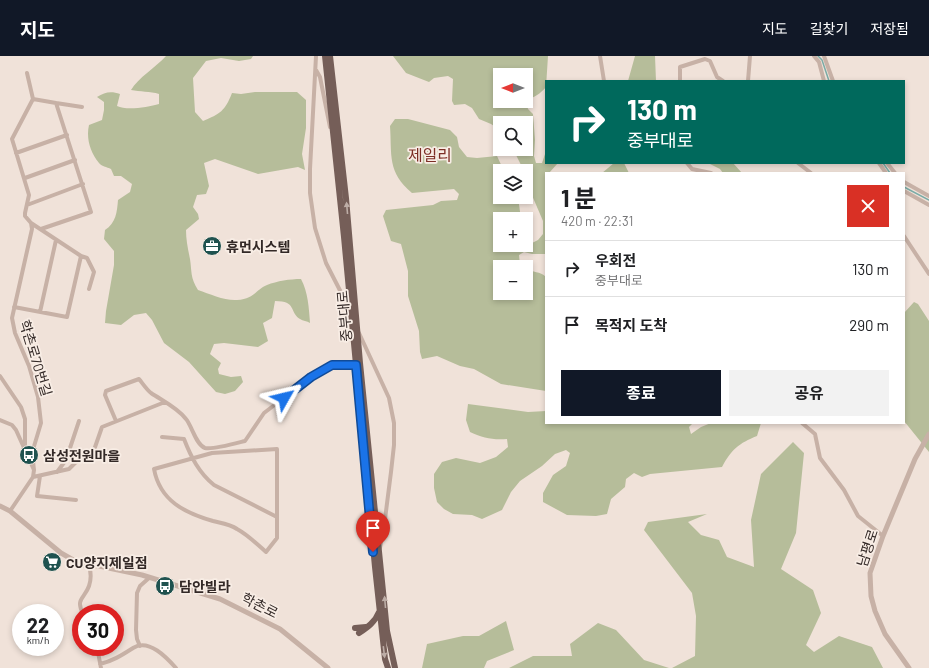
<!DOCTYPE html>
<html lang="ko">
<meta charset="utf-8">
<style>
:root{--surface:#fff;--page:#f2f2f2;--text:#202124;--muted:#757577;--line:#e0e0e0;--accent:#111827}
body{margin:0;font-family:Barlow,"Noto Sans KR",sans-serif;background:var(--page);color:var(--text);height:100vh;display:flex;flex-direction:column;font-size:15px;white-space:nowrap}
*{box-sizing:border-box;margin:0}
p{font-size:13px;color:var(--muted)}
.icon{flex:none;width:22px;height:22px;fill:none;stroke:currentColor;stroke-width:2;stroke-linecap:round;stroke-linejoin:round}
.map{position:relative;flex:1;overflow:hidden}
.sheet{position:absolute;left:545px;top:116px;width:360px;height:252px;display:flex;flex-direction:column;background:var(--surface);border-radius:0px;box-shadow:0 2px 6px #0003}
.sheet>*{flex:none}
.guide{position:absolute;left:545px;top:24px;width:360px;height:84px;border-radius:0px;box-shadow:0 2px 6px #0003;background:#00695c;color:#fff;overflow:hidden}
.needle{width:26px;rotate:270deg}
.fabs{position:absolute;left:493px;top:12px;display:grid;gap:8px}
.fabs a{display:grid;place-items:center;width:40px;height:40px;border-radius:0px;background:var(--surface);box-shadow:0 2px 6px #0003;font-size:20px}
.speed{position:absolute;left:12px;top:548px;display:flex;gap:8px;font-size:20px;font-weight:700;text-align:center}
.speed>*{display:grid;place-content:center;width:52px;height:52px;border-radius:50%;background:var(--surface);box-shadow:0 2px 6px #0003;line-height:1}
.speed small{font-size:10px;font-weight:400}
.speed .limit{border:6px solid #d22;background:#fff;color:#111}
.pin{position:absolute;display:grid;place-items:center;width:34px;height:34px;color:#fff;margin:-41px -17px;border-radius:50% 50% 50% 0;rotate:-45deg;box-shadow:0 0 4px #0007}
.pin .icon{rotate:45deg}
.me{position:absolute;width:44px;margin:-22px;rotate:53deg;stroke-linejoin:round;filter:drop-shadow(0 0 3px #0008)}
.turn{display:flex;align-items:center;gap:14px;height:84px;padding:0 16px;font-size:18px}
.turn .icon{width:52px;height:52px;stroke-width:2.5}
.turn b{display:block;font-size:28px;line-height:34px}
.round{display:grid;place-items:center;flex:none;width:42px;height:42px;border-radius:0px;background:var(--page)}
.head{display:flex;align-items:center;justify-content:space-between;height:68px;padding:0 16px}
h1{font-size:24px;font-weight:700;line-height:30px}
.button{display:flex;gap:8px;margin-top:auto;padding:8px 16px}
.button a{flex:1;height:46px;border-radius:0px;background:var(--accent);color:#fff;font-size:16px;font-weight:700;line-height:46px;text-align:center}
.button a+a{background:var(--page);color:var(--text)}
ul{padding:0;list-style:none}
li{display:flex;align-items:center;gap:12px;height:56px;padding:0 16px;border-top:1px solid var(--line)}
li div{flex:1}
li b{display:block;font-size:15px}
li em{font-style:normal}
header{display:flex;align-items:center;gap:24px;box-sizing:border-box;height:56px;padding:0 20px;background:var(--accent);color:#fff}
header strong{font-size:19px}
nav{display:flex;gap:22px;margin-inline-start:auto;font-size:14px}
.map>svg:first-child{display:block}
</style>
<header>
<strong>지도</strong>
<nav><a>지도</a><a>길찾기</a><a>저장됨</a></nav>
</header>
<div class="map">
<svg width="929" height="612" viewBox="0 0 929 612">
<rect width="100%" height="100%" fill="#f0e2d9"/>
<path fill="#b6bd9a" d="M166,0H253L251,3L239,5L221,2L206,5L193,22L195,56L203,65C220,58 225,55 232,37L241,38L255,36H297L306,44V72L302,98L305,114L298,111L258,118L215,103L204,107L209,130L206,138L197,139L193,151L198,158L199,163L186,174C186,184 188,193 190,203C192,216 190,221 198,234C210,238 225,245 237,244C255,243 255,234 267,229C277,225 290,223 301,223C308,236 309,252 310,267C307,265 303,265 300,263C289,256 297,245 275,245L272,262L263,267L268,285L258,291L224,287L214,288L210,298L221,307L218,313L219,318L231,321L241,320L243,326L235,335L225,338L216,336L189,306L164,287L152,264L146,257L134,259L121,269L105,267L106,255L114,209V195L104,183L105,174C116,167 117,156 118,144L130,136L132,128L121,120H114L111,113C107,111 101,110 99,107C90,96 86,82 89,69L102,64L104,54V46L97,41C105,36 111,35 120,38L117,50C127,55 148,51 159,48V38C150,35 140,36 131,34C138,22 156,11 166,0Z
M393,0H548L546,31C540,38 535,41 526,44V19H500V45H526L528,53L533,58L535,84L534,100L536,107H542L546,95V107H558L549,117H546L545,121L546,198H532L524,196L519,199L520,209L524,211H500V237H526V212C533,217 540,215 546,221V335L501,328L474,313L460,310L437,300L422,303L420,296L419,275L408,240V215L401,188L391,185L383,160L386,154L433,149L441,145L457,144L459,138L454,133L412,137C387,116 392,99 390,70L395,63H408L450,74L457,81L459,91L467,101L477,102L497,100L504,115H500V120L496,124L494,132H500V141H518L521,163H500V189H526V181L532,187L538,184L543,178V165L531,137L526,115H524L513,93H526V67H500V74L491,68L479,63L472,52L465,48L454,49L452,45L453,23L448,20L434,22L429,26L406,17Z
M635,0H655L656,25H628Z
M614,107H624L629,117H602Z
M708,107H733L742,117H723L720,113Z
M914,246L918,248L929,265V396L904,365V257Z
M468,348L528,356L546,355V367H693L689,371L691,378L701,371L711,367H761L757,380C739,387 731,394 722,411L650,418L642,421L634,417L626,423L625,431L611,443L607,458L596,460L567,459L543,446V437L553,419L566,410L570,397L566,394L555,398L542,410L520,425L511,436L502,454L482,463L472,459L453,458L444,453L437,446L434,432V418L442,406L456,402L480,407L496,401L508,391L507,383C492,384 483,382 470,376L466,364Z
M793,386L804,397L796,477L781,513L813,534L821,557L806,589L814,596L839,580L872,591L883,612H672L695,600L696,560L692,537L644,474L648,466L707,458L688,466L701,479L719,484L727,501L754,511L751,464L761,418Z
M506,565L514,594L487,605L484,612H422L427,588L463,580H479Z
M598,567L616,574L644,604L669,612H509L533,600H572L570,588Z"/>
<g fill="none" stroke-linecap="round" stroke-linejoin="round">
<path stroke="#7aaba6" stroke-width="1.5" d="M818,0L822,4L829,25
M883,107L890,117
M904,131L929,144"/>
<path stroke="#c7b1a6" stroke-width="4" d="M316,0L310,113V137L315,172L326,207L350,254
M600,0L604,25
M814,0L819,6L824,25
M824,0L833,25
M316,14L320,21L330,71
M27,17L33,43L12,83L29,139L25,157V160L31,167L32,173L12,262L15,277L29,310L38,341L41,367L32,397L34,414
M680,25V11L705,3L710,5L717,21L723,25
M748,25L750,0
M33,43L56,47L91,156L41,173
M56,47L82,51
M16,97L67,79
M687,107L692,113L711,117
M798,107L811,117
M879,107L886,117
M887,107L895,117
M25,122L75,104
M904,126L929,140
M904,135L929,149
M27,149L83,128
M904,180L929,218
M81,200L87,202L94,216L89,233
M14,251L67,261L81,200L31,167
M40,256L56,184
M359,277L389,342L394,367V389L391,416L384,471L380,492
M0,320L21,351L25,363V392
M0,364L12,369L16,374L34,414L33,421L10,455
M116,365L105,339L106,335L139,323C143,328 147,334 151,337C163,345 178,352 186,363C192,370 196,389 205,392C212,394 237,387 245,385L264,357L311,321L332,309H356
M802,367L815,378L820,402L844,434L858,460L883,480
M162,381L184,383C191,401 199,417 214,429L277,461
M277,393V482L266,496C257,488 248,479 237,473C230,468 221,467 213,465C185,457 160,445 154,413L212,397Z
M57,416L66,404L79,365
M40,420L37,440L76,444
M33,421L69,413L75,407L94,394L102,371L165,346
M83,557C75,543 85,542 89,530C91,524 91,516 89,510
M140,590L137,583L136,574L137,537L140,530L149,522
M97,591L101,612
M100,608C113,605 122,599 133,592C149,582 167,602 176,612"/>
<path stroke="#c7b1a6" stroke-width="5" d="M0,450L10,455L61,497L82,509L99,510L142,519L220,543L280,573L328,612
M909,612L885,578L875,555L871,540L870,517L883,480L915,403L929,378"/>
<path stroke="#755e58" stroke-width="6" d="M325,0L344,181L375,511L385,603L388,612
M330,0L346,142L360,307L387,575L395,612
M355,572L366,571
M359,577C368,571 375,566 379,556"/>
</g>
<defs><path id="oneway-solid" d="M-6-.8H1V-3.2L6.5 0L1 3.2V.8H-6Z"/></defs>
<g fill="#bdada6">
<use href="#oneway-solid" transform="translate(347 152) rotate(-95)"/>
<use href="#oneway-solid" transform="translate(385 546) rotate(-95)"/>
<use href="#oneway-solid" transform="translate(384 596) rotate(83)"/>
</g>
<g fill="none" stroke-linecap="round" stroke-linejoin="round">
<g stroke="#114b97" stroke-width="10">
<path id="route" d="M284,342L311,321L332,309H356L373,496"/>
</g>
<use href="#route" stroke="#1a73e8" stroke-width="7"/>
</g>
<defs>
<g id="office-disc" transform="scale(1)"><circle r="9.5" fill="#1f524f" stroke="#f8ede5"/><path d="M-6-3h4V-5.5h4V-3h4V5H-6ZM-1-4.5V-3h2v-1.5ZM-6 0V1H6V0Z" fill="#fff"/></g>
<g id="bus-disc" transform="scale(1)"><circle r="9.5" fill="#1f524f" stroke="#f8ede5"/><path d="M-5-6H5V4H4V6H2V4H-2V6H-4V4H-5ZM-3.5-4V0h7V-4ZM-3.5 1.2v1.5H-2V1.2ZM2 1.2v1.5H3.5V1.2Z" fill="#fff"/></g>
<g id="supermarket-disc" transform="scale(1)"><circle r="9.5" fill="#1f524f" stroke="#f8ede5"/><path d="M-6-5.5h2.5l.6 2H6L4.5 2H-2.5L-4.4-4H-6ZM-1.5 3.2a1.3 1.3 0 1 0 .1 0ZM3 3.2a1.3 1.3 0 1 0 .1 0Z" fill="#fff"/></g>
</defs>
<g fill-rule="evenodd">
<use href="#office-disc" x="212" y="190"/>
<use href="#bus-disc" x="29" y="399"/>
<use href="#supermarket-disc" x="52" y="506"/>
<use href="#bus-disc" x="165" y="530"/>
</g>
<g text-anchor="middle" dominant-baseline="central" stroke-width="3.5" stroke-linejoin="round" paint-order="stroke">
<g font-size="14" font-weight="bold" fill="#332927" stroke="#f8ede5" text-anchor="start">
<text x="226" y="190">휴먼시스템</text>
<text x="43" y="399">삼성전원마을</text>
<text x="66" y="506">CU양지제일점</text>
<text x="179" y="530">담안빌라</text>
</g>
<g font-size="14" fill="#332927" stroke="#f8ede5">
<text transform="translate(344 260) rotate(-95)">중부대로</text>
<text transform="translate(36 302) rotate(73)">학촌로70번길</text>
<text transform="translate(867 492) rotate(-72)">남평로</text>
<text transform="translate(260 549) rotate(27)">학촌로</text>
</g>
<g font-size="16" fill="#7d2e25" stroke="#f8ede5">
<text x="430" y="98">제일리</text>
</g>
</g>
</svg>
<div class="fabs">
<a><svg class="needle" viewBox="-14 -14 28 28"><path d="M0-13l5 13h-10z" fill="#e53935"/><path d="M0 13l5-13h-10z" fill="#757577"/></svg></a>
<a><svg class="icon" aria-label="search" viewBox="0 0 24 24"><circle cx="10" cy="10" r="6"/><path d="M15 15l6 6"/></svg></a>
<a><svg class="icon" aria-label="layers" viewBox="0 0 24 24"><path d="M12 4l9 5-9 5-9-5zM3 14l9 5 9-5"/></svg></a>
<a>+</a>
<a>−</a>
</div>
<div class="speed"><div>22<small>km/h</small></div><div class="limit">30</div></div>
<div class="pin" style="left:373px;top:496px;background:#d93025"><svg class="icon" aria-label="arrive" viewBox="0 0 24 24"><path d="M6 21V4h12l-3 4 3 4H6"/></svg></div>
<svg class="me" style="left:284px;top:342px" viewBox="-20 -20 40 40"><path d="M0-17L14 15 0 8-14 15z" fill="#1a73e8" stroke="#fff" stroke-width="4"/></svg>
<div class="guide">
<div class="turn"><svg class="icon" aria-label="right" viewBox="0 0 24 24"><path d="M7 20v-9h11M14 6l5 5-5 5"/></svg><div><b>130 m</b>중부대로</div></div>
</div>
<section class="sheet">
<div class="head"><div><h1>1 분</h1><p>420 m · 22:31</p></div><a class="round" style="background:#d93025;color:#fff"><svg class="icon" aria-label="close" viewBox="0 0 24 24"><path d="M6 6l12 12M18 6L6 18"/></svg></a></div>
<ul>
<li><svg class="icon" aria-label="right" viewBox="0 0 24 24"><path d="M7 20v-9h11M14 6l5 5-5 5"/></svg><div><b>우회전</b><p>중부대로</p></div><em>130 m</em></li>
<li><svg class="icon" aria-label="arrive" viewBox="0 0 24 24"><path d="M6 21V4h12l-3 4 3 4H6"/></svg><div><b>목적지 도착</b></div><em>290 m</em></li>
</ul>
<div class="button"><a>종료</a><a>공유</a></div>
</section>
</div>
